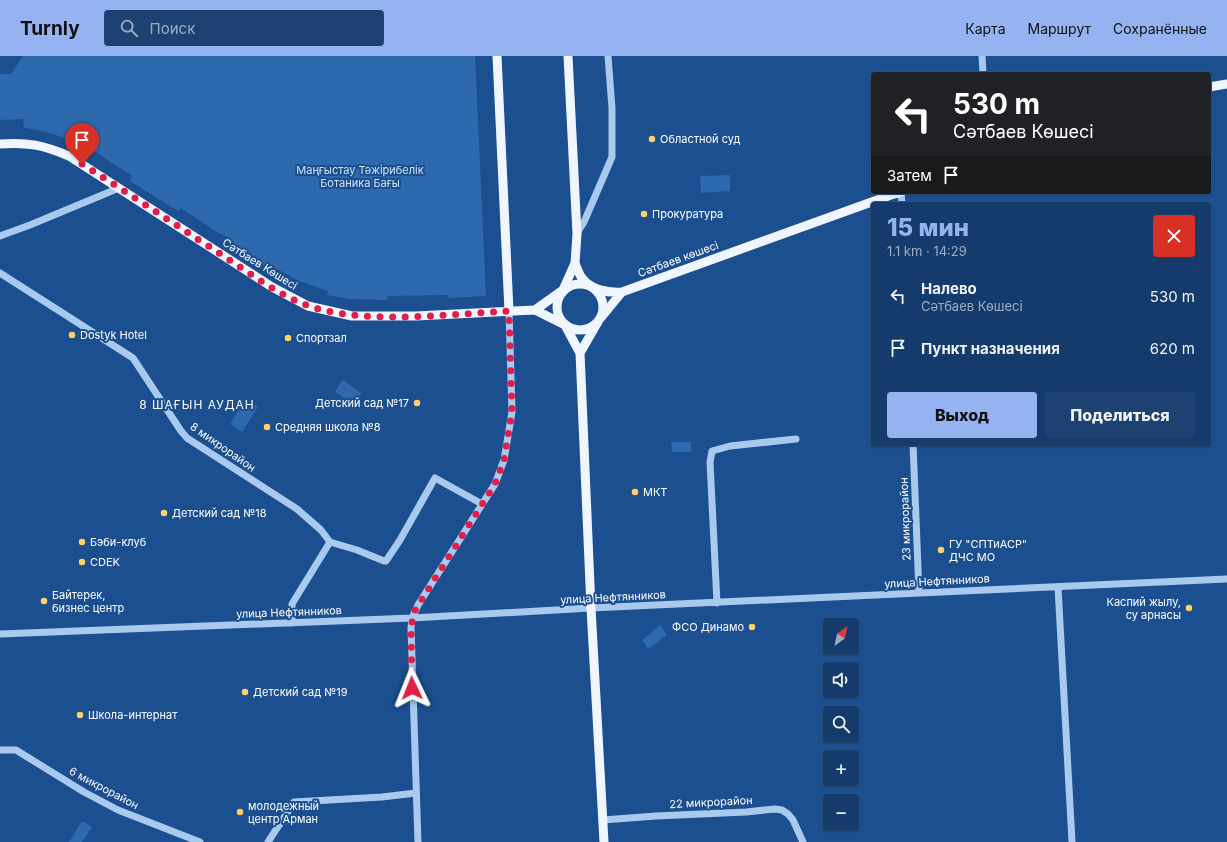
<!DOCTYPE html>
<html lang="ru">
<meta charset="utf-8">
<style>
:root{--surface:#143b6b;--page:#1d4271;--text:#f1f3f6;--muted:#9dadc1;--line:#33557e;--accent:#95b2f1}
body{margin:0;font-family:Inter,sans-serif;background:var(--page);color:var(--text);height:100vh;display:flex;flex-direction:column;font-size:15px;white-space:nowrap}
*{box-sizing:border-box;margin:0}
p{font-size:13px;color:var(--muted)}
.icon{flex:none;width:22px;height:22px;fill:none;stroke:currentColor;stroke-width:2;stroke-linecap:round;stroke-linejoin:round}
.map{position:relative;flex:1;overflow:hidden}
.sheet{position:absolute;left:871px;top:146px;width:340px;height:244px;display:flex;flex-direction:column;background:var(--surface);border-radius:4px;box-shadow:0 1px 3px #0004,0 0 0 1px var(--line)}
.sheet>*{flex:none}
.hud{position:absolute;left:871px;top:16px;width:340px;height:122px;border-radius:4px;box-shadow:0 1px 3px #0004,0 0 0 1px var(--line);background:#202124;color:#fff;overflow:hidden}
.needle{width:26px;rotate:33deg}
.fabs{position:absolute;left:823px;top:562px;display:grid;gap:8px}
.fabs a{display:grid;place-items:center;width:36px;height:36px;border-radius:4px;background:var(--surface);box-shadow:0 1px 3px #0004,0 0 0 1px var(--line);font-size:20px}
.pin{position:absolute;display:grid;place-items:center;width:34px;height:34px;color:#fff;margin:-41px -17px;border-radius:50% 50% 50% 0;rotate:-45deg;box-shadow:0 0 4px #0007}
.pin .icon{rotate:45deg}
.me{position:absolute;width:44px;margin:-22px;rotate:358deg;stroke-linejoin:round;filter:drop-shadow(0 0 3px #0008)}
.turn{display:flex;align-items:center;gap:14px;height:84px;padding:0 16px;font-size:18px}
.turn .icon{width:52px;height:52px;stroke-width:2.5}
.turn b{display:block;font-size:28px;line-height:34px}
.then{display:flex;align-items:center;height:38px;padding:0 16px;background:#0003;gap:8px;font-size:15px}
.round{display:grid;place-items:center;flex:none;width:42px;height:42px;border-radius:4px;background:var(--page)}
.head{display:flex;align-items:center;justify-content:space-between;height:68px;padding:0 16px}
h1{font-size:24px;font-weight:800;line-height:30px;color:var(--accent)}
.button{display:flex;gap:8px;margin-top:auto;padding:8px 16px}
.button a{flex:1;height:46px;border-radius:4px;background:var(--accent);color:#111;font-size:16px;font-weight:800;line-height:46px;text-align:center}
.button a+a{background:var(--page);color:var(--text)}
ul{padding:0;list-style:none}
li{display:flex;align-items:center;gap:12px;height:52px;padding:0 16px}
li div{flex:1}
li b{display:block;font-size:15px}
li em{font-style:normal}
header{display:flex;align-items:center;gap:24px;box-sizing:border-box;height:56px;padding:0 20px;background:var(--accent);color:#111}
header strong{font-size:19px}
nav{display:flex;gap:22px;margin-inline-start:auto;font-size:14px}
.search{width:280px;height:36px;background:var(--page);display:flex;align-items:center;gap:10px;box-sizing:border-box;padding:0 14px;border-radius:4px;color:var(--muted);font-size:15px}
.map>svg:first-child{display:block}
</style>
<header>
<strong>Turnly</strong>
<div class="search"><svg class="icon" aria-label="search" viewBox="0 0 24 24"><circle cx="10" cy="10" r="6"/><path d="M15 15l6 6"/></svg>Поиск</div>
<nav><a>Карта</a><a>Маршрут</a><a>Сохранённые</a></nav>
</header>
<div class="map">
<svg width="1227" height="786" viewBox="0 0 1227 786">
<rect width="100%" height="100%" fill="#1b4f8f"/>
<path fill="#2e69ad" d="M23,0H475L486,240L448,242V239L387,240V244L350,243L327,239L328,235L299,225L277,213L274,217L226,186L229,182L215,175L181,152L178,155L130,125L132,120L82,87L80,90C62,80 44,74 24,72L23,63L0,64V18H11Z
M730,119V135L701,137L700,120Z
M342,324L362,337L354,348L335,336Z
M246,343L258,351L242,376L230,368Z
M671,386H691V396H672Z
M660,569L667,579L648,593L642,584Z
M82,765L92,771L82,786H69Z"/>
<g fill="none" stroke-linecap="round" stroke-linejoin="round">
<path stroke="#a9c9ee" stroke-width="7" d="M982,0L983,18
M901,136L902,148
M577,177L584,166L612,101V52L608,0
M0,180L30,169L119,132
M0,217L133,302L181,375L187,382L297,453L321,474L330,486
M913,388L919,537
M1058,531L1072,786
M717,547L710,406L712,395L730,390L796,383
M292,567V548L330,486L357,494L384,505H386L400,484L435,422L482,448
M0,578L412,562L591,552L1227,523
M0,694H16L84,736L118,754L200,786
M603,764L656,760L746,756L775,753L782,754L788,758L793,764L803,786
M268,786L294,746L382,741L416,737
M418,786L411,572L412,562L418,549L495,428L504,404L512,356L509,255"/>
<path stroke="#f0f6ff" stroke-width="9" d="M497,0L509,255
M1209,31L1227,28
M0,88C28,86 43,89 69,100L272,231L308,250L352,260H416L535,254L565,269L580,297L591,552L604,786
M575,207C577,212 579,218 582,222C591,234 608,237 622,236L891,139L902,136
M557 251a23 23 0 1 1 46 0a23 23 0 1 1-46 0Z
M535,254L563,234L575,207L577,178L568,0
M580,297L599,264L622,236"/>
</g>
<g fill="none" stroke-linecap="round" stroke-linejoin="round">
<path stroke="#e11d48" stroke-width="7" stroke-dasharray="0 12.6" d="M82,108C128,137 173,167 219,197C253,219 287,247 327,255C385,267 450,258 509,255L512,356L504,404L495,428L414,556L411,572L412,632"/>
</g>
<g fill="#ffd166" stroke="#1b4f8f" stroke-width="1.5">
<circle cx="652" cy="83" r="4"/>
<circle cx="644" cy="158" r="4"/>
<circle cx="72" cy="279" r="4"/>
<circle cx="288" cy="282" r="4"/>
<circle cx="417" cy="347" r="4"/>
<circle cx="267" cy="371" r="4"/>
<circle cx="635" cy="436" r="4"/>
<circle cx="164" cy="457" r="4"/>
<circle cx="82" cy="486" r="4"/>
<circle cx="941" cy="494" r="4"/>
<circle cx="82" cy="506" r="4"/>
<circle cx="44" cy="545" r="4"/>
<circle cx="1189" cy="552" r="4"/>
<circle cx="752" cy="571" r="4"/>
<circle cx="245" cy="636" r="4"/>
<circle cx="80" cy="659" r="4"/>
<circle cx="240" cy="756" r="4"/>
</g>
<g text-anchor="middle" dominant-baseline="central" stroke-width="4" stroke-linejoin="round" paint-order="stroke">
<g font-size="11" fill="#fff" stroke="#1b4f8f" text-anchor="start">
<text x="660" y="83">Областной суд</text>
<text x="652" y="158">Прокуратура</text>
<text x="80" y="279">Dostyk Hotel</text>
<text x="296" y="282">Спортзал</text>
<text x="409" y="347" text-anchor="end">Детский сад №17</text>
<text x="275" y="371">Средняя школа №8</text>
<text x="643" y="436">МКТ</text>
<text x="172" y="457">Детский сад №18</text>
<text x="90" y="486">Бэби-клуб</text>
<text x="949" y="488">ГУ "СПТиАСР"<tspan x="949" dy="13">ДЧС МО</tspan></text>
<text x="90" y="506">CDEK</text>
<text x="52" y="539">Байтерек,<tspan x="52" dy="13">бизнес центр</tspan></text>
<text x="1181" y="546" text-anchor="end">Каспий жылу,<tspan x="1181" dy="13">су арнасы</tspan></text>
<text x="744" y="571" text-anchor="end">ФСО Динамо</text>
<text x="253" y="636">Детский сад №19</text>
<text x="88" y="659">Школа-интернат</text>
<text x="248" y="750">молодежный<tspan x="248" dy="13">центр Арман</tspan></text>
</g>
<g font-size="11" fill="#cfe3fa" stroke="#1b4f8f">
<text x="360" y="114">Маңғыстау Тәжірибелік<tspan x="360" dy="13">Ботаника Бағы</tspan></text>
</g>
<g font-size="11" fill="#fff" stroke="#1b4f8f">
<text transform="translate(678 203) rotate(-20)">Сәтбаев көшесі</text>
<text transform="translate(260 208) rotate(32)">Сәтбаев Көшесі</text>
<text transform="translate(223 391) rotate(35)">8 микрорайон</text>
<text transform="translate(905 463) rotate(-92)">23 микрорайон</text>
<text transform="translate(937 525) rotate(-3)">улица Нефтянников</text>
<text transform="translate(613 541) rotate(-3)">улица Нефтянников</text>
<text transform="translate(289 556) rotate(-2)">улица Нефтянников</text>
<text transform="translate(104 732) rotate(28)">6 микрорайон</text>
<text transform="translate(711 746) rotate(-3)">22 микрорайон</text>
</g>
<g font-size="12" letter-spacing="1" fill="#fff" stroke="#1b4f8f">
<text x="197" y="348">8 ШАҒЫН АУДАН</text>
</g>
</g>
</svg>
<div class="fabs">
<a><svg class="needle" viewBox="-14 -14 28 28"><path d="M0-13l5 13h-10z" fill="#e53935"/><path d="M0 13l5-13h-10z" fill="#9dadc1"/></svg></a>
<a><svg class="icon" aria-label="sound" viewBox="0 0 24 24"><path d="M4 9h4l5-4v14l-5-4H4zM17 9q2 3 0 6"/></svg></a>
<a><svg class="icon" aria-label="search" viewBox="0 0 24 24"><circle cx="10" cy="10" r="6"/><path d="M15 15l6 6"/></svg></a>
<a>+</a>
<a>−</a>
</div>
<div class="pin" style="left:82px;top:108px;background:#d93025"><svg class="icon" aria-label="arrive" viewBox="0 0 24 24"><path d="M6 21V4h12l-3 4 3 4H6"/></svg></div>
<svg class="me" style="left:412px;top:632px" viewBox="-20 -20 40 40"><path d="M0-17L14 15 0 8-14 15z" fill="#e11d48" stroke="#fff" stroke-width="4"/></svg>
<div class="hud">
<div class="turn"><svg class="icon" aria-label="left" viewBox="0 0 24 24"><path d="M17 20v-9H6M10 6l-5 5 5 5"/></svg><div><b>530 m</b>Сәтбаев Көшесі</div></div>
<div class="then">Затем<svg class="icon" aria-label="arrive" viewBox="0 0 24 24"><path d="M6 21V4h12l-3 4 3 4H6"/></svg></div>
</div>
<section class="sheet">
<div class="head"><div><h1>15 мин</h1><p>1.1 km · 14:29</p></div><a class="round" style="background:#d93025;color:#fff"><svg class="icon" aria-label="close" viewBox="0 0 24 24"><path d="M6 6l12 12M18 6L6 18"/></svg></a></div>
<ul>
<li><svg class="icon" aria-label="left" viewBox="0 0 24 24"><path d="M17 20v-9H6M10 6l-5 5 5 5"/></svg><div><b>Налево</b><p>Сәтбаев Көшесі</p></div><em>530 m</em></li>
<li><svg class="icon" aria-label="arrive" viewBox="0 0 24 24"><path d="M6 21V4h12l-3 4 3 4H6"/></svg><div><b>Пункт назначения</b></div><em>620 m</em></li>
</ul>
<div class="button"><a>Выход</a><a>Поделиться</a></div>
</section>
</div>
